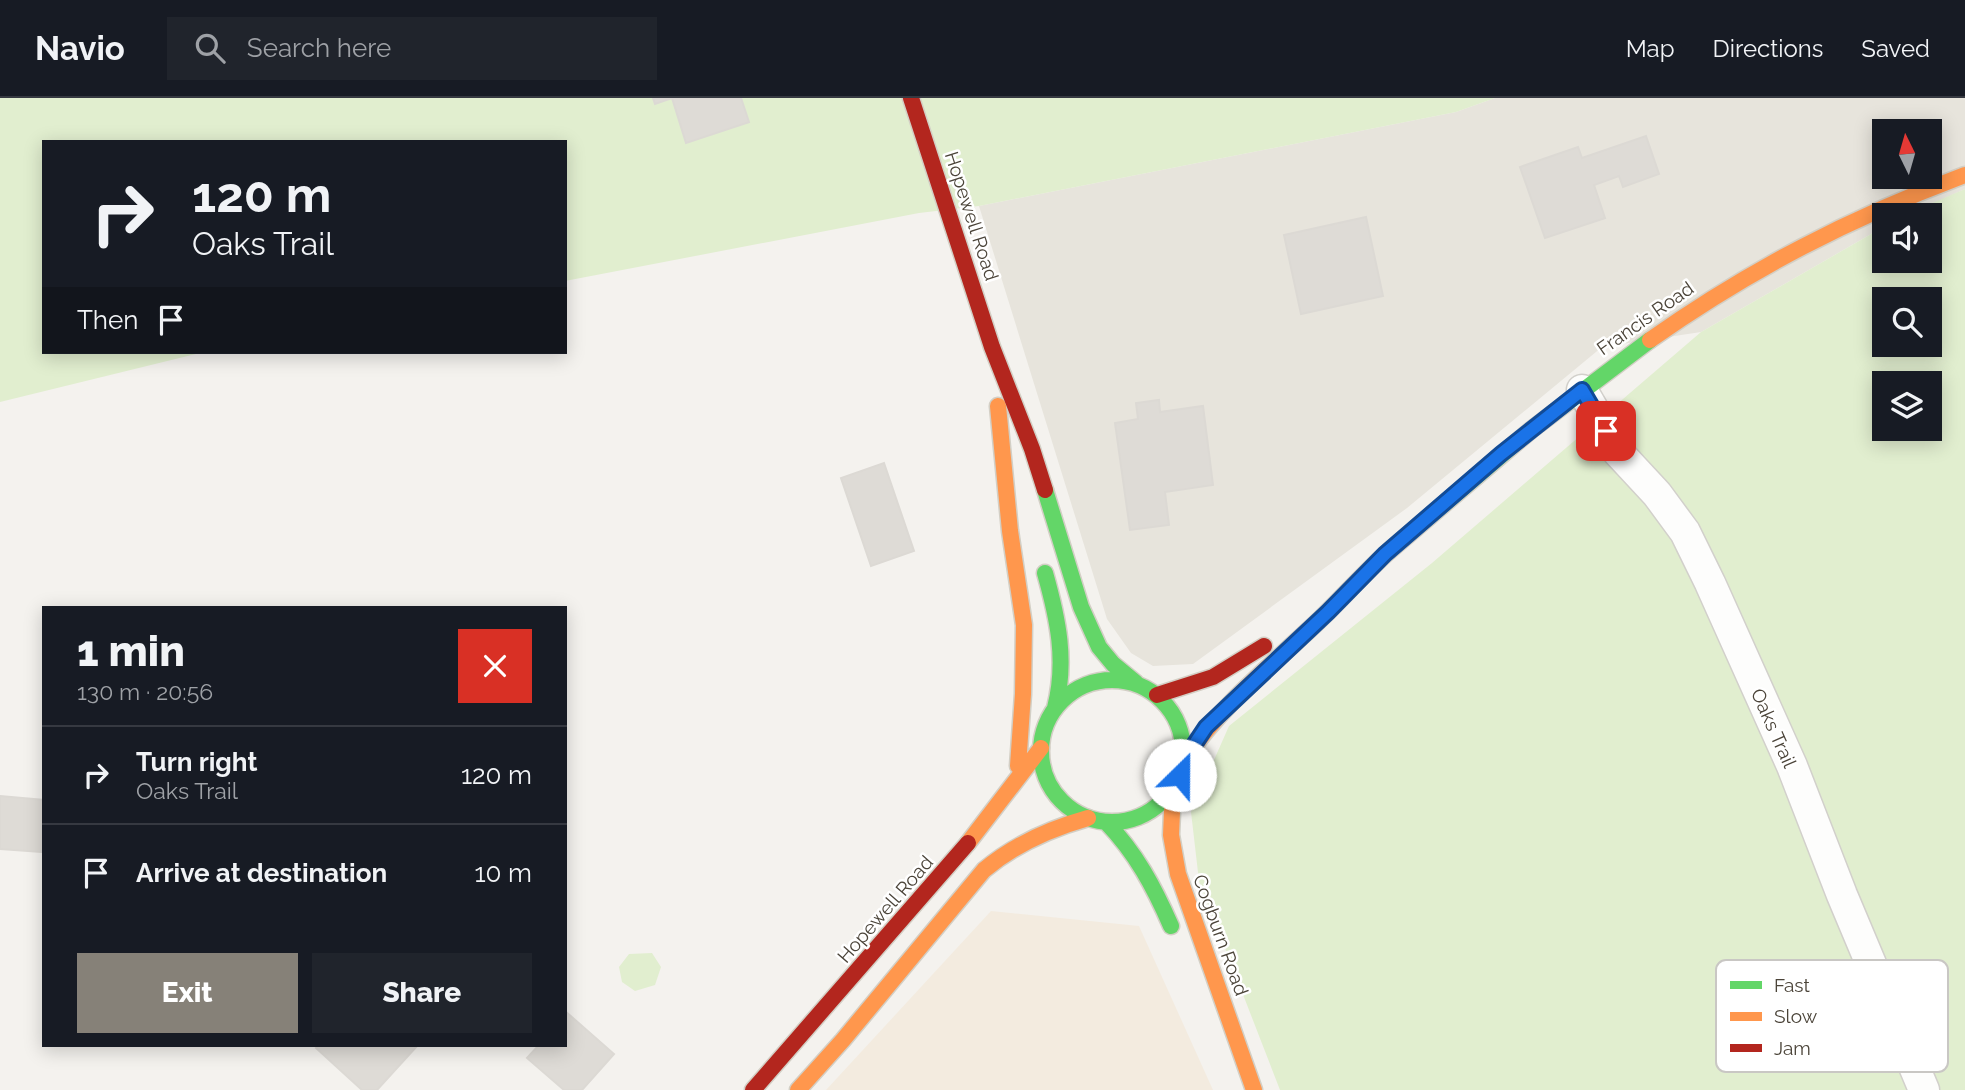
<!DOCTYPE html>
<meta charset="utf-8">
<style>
:root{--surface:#171b24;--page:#20242c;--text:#f1f3f6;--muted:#9ea1a6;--line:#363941;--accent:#868178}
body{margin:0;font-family:Raleway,sans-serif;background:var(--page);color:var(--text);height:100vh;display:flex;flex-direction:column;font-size:26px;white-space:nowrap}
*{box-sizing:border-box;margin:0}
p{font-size:23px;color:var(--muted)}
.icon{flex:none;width:38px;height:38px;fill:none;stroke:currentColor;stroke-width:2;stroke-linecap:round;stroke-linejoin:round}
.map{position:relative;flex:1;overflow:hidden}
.panel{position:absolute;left:42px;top:508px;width:525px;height:441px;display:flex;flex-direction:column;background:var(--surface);border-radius:0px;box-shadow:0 4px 18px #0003}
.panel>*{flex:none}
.banner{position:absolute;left:42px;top:42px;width:525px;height:214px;border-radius:0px;box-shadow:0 4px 18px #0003;background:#171b24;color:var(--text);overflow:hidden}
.needle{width:46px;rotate:355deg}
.tools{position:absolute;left:1872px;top:21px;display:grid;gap:14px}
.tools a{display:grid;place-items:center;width:70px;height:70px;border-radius:0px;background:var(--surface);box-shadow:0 4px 18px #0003;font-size:35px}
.pin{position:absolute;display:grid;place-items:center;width:60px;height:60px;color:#fff;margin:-30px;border-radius:14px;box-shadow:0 4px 10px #0006}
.me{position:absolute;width:77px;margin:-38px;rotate:23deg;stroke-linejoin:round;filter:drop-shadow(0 0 5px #0008)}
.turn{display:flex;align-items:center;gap:24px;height:147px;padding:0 35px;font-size:32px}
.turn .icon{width:91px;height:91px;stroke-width:2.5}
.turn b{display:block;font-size:49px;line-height:60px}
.then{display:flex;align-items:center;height:66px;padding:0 35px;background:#0003;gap:14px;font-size:26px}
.round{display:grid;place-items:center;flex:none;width:74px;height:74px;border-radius:0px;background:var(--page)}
.overview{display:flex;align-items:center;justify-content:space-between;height:119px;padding:0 35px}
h1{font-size:42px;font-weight:800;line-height:52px}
.primary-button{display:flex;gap:14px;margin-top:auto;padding:14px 35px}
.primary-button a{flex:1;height:80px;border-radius:0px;background:var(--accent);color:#fff;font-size:28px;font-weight:800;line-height:80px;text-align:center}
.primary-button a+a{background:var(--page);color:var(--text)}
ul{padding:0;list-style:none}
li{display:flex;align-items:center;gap:21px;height:98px;padding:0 35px;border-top:2px solid var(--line)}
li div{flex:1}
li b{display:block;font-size:26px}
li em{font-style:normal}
header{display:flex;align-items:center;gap:42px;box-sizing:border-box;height:98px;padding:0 35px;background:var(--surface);border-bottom:2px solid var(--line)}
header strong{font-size:33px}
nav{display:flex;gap:38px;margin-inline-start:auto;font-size:24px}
.search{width:490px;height:63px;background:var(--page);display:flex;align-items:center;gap:18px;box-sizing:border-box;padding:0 24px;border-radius:0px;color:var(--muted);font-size:26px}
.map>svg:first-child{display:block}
</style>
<header>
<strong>Navio</strong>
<div class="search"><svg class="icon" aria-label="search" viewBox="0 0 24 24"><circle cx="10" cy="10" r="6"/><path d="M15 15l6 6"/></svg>Search here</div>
<nav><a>Map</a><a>Directions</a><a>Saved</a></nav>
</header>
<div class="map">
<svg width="1965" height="992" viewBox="0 0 1965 992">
<rect width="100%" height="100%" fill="#f4f2ee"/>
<path fill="#e7e4dc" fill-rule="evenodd" d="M1495,0H1965V91L1885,128L1701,234L1602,249L1407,410L1193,566L1153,568L1131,555L1107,521L979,108L1456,14ZM1885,33H1930V79H1885Z"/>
<path fill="#f3ebdf" d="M991,813L1139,828L1213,992H826Z"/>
<path fill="#e1eecf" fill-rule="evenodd" d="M0,0H1495L1456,14L979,108L919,115L565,183V44H44V254H204L0,304Z
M1965,91V992H1280L1199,783L1191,714L1229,628L1432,465L1701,234L1885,128V163H1930V117H1904ZM1885,201H1930V247H1885ZM1885,285H1930V331H1885Z
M652,855L661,869L655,887L635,893L622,884L619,869L629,856Z"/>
<path fill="#dedbd6" stroke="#dcd9d4" stroke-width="2" d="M653,0H741L749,24L686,45L672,0L655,6Z
M1646,38L1659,76L1623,89L1619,78L1594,87L1605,120L1545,140L1520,69L1578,49L1582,60Z
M1366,119L1383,198L1301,216L1284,137Z
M1159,302L1160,314L1203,308L1213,387L1165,394L1169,427L1130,432L1115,325L1138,321L1136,305Z
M884,365L914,453L871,468L841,380Z
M0,698L44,702L41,754L0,751Z
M565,913L614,956L582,992H564L527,960L539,947H565Z
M319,947H418L377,992H362L316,950Z"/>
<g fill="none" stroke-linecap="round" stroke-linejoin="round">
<g stroke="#d2d0cb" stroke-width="33">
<path id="street" d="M1582,292L1618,354L1657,396L1685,434L1710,485L1792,668L1842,797L1924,992"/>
</g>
<g stroke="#d3cfc5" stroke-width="19">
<path id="fast" d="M1045,392L1081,509L1099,549L1113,566L1136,585
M1389,453L1531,332L1650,242
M1045,475C1058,521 1067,563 1055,610
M1041 653a71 71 0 1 1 142 0a71 71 0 1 1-142 0Z
M1106,724C1136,755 1154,789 1171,828"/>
</g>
<g stroke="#d3cfc5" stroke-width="19">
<path id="slow" d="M1650,242C1751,171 1850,120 1965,77
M998,308L1010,433L1024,527L1023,596L1018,668
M1184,662C1219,610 1266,572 1312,529C1338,505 1362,477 1389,453
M1173,691L1171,737L1178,776L1254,992
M968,745L1041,650
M798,992L843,942L984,772C1015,746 1049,731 1088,720"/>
</g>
<g stroke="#d3cfc5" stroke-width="19">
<path id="jam" d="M911,0L992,249L1032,351L1045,392
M1157,597L1213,579L1264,548
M753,992L968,745"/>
</g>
<use href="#street" stroke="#fdfdfc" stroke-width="30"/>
<use href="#fast" stroke="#63d668" stroke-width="16"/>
<use href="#slow" stroke="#ff974d" stroke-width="16"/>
<use href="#jam" stroke="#b3261e" stroke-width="16"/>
</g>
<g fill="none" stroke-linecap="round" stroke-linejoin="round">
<g stroke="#114b97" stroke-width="18">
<path id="route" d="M1180,677L1184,662L1206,629L1328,514L1385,456L1501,356L1582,292L1606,333"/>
</g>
<use href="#route" stroke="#1a73e8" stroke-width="12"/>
</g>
<g text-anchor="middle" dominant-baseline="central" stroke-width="5" stroke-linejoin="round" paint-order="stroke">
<g font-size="19" fill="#4b4439" stroke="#fff">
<text transform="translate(972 118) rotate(72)">Hopewell Road</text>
<text transform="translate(1645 220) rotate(-35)">Francis Road</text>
<text transform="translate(1774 630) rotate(66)">Oaks Trail</text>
<text transform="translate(885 811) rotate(-49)">Hopewell Road</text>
<text transform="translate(1221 837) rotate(70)">Cogburn Road</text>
</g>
</g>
<rect x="1716" y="862" width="232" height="112" rx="10" fill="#fff" stroke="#c9c7c4" stroke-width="2"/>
<rect x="1730" y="883" width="32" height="8" fill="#63d668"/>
<rect x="1730" y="914" width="32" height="9" fill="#ff974d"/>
<rect x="1730" y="946" width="32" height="8" fill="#b3261e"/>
<g font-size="19" fill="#4b4439">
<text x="1774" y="894">Fast</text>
<text x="1774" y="925">Slow</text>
<text x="1774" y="957">Jam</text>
</g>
</svg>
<div class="tools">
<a><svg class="needle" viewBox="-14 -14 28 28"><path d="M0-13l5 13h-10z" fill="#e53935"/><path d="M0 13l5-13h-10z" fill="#9ea1a6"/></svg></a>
<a><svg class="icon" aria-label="sound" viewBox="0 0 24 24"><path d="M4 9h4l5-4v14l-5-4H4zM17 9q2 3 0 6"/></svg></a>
<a><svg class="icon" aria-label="search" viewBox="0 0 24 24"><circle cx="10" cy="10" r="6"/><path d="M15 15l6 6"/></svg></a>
<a><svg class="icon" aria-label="layers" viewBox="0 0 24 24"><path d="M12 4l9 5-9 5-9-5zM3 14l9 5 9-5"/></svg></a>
</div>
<div class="pin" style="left:1606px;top:333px;background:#d93025"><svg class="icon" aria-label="arrive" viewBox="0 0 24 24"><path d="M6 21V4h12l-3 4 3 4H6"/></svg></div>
<svg class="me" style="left:1180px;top:677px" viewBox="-20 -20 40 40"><circle r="19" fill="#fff"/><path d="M0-13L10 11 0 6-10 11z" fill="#1a73e8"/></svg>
<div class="banner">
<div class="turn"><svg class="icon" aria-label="right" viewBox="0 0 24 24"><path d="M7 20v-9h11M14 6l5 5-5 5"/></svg><div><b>120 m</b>Oaks Trail</div></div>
<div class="then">Then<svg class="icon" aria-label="arrive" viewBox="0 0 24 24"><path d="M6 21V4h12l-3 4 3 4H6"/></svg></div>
</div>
<section class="panel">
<div class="overview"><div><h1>1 min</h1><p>130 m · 20:56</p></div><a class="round" style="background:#d93025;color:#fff"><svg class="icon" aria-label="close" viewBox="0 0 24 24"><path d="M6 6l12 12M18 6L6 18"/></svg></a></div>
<ul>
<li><svg class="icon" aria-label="right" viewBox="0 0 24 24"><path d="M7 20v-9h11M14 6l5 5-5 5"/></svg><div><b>Turn right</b><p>Oaks Trail</p></div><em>120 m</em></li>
<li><svg class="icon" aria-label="arrive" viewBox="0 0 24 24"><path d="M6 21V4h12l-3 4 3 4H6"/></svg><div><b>Arrive at destination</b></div><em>10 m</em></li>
</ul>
<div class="primary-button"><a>Exit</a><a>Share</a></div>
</section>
</div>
